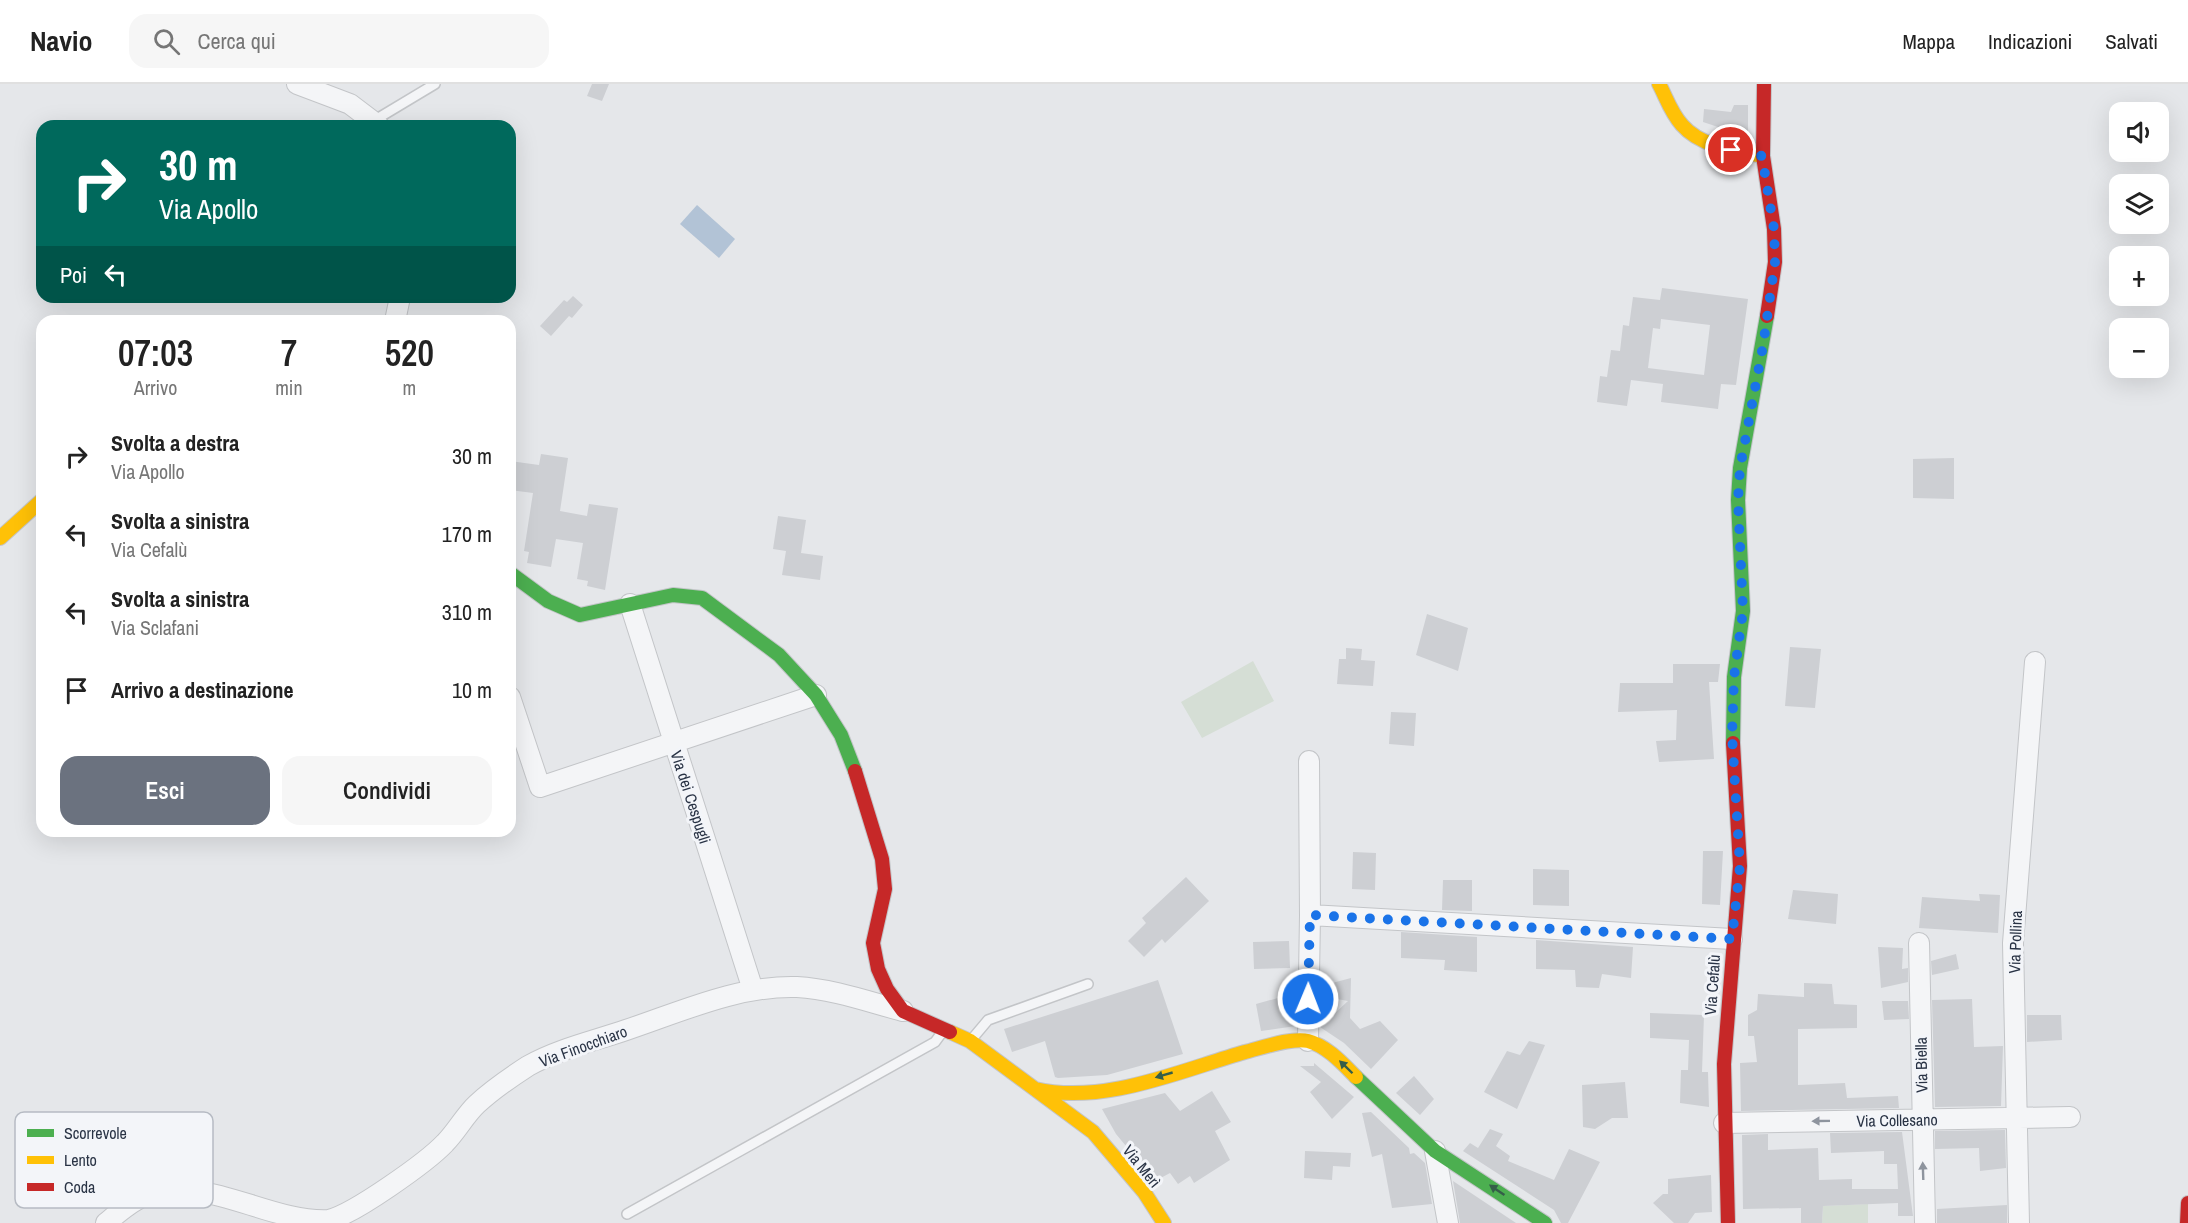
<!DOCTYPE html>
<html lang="it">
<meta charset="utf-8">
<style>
:root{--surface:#fff;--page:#f6f6f6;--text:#222;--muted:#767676;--line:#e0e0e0;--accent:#6b727f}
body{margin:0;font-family:"Archivo Narrow",sans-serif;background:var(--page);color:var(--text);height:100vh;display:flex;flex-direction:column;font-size:22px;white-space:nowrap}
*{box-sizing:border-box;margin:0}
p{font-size:20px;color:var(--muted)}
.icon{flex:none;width:33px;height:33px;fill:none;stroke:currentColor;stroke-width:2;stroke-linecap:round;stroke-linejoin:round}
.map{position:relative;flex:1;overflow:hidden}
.details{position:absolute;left:36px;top:231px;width:480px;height:522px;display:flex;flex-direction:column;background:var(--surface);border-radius:18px;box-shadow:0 6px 24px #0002}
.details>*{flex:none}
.top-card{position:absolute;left:36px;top:36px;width:480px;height:183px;border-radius:18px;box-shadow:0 6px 24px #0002;background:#00695c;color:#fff;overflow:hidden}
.tools{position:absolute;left:2109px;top:18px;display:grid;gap:12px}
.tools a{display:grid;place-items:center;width:60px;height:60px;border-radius:12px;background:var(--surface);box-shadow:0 6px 24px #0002;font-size:30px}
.pin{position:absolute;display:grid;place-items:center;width:51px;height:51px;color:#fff;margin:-26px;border:3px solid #fff;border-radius:50%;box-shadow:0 2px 6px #0007}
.me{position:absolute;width:66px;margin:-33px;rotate:1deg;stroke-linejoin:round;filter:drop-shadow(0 0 4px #0008)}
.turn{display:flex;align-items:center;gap:21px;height:126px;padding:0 24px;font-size:27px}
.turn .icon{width:78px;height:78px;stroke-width:2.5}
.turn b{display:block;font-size:42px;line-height:51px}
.then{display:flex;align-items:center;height:57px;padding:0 24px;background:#0003;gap:12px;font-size:22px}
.eta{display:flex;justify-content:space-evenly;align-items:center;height:102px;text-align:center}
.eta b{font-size:36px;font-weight:600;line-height:42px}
.action{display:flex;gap:12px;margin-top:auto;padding:12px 24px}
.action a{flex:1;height:69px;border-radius:18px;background:var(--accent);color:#fff;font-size:24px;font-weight:600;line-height:69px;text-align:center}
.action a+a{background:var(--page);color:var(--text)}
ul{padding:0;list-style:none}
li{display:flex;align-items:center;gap:18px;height:78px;padding:0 24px}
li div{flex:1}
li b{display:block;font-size:22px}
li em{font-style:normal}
header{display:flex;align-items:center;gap:36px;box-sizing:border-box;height:84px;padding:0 30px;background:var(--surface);border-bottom:2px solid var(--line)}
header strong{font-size:28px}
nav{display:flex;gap:33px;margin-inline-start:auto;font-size:21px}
.search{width:420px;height:54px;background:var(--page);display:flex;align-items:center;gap:15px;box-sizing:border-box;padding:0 21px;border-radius:18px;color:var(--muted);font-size:22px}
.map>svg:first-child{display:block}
</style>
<header>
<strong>Navio</strong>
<div class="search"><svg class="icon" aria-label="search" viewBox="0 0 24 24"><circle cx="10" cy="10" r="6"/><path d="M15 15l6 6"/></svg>Cerca qui</div>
<nav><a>Mappa</a><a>Indicazioni</a><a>Salvati</a></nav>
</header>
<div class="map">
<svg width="2188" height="1139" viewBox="0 0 2188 1139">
<rect width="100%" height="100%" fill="#e5e7ea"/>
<path fill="#d5ded5" d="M1253,577L1274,617L1202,654L1181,618Z
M1868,1120V1139H1822L1823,1122Z"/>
<path fill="#b2c3d6" d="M697,121L735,155L719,174L680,140Z"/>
<path fill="#cdcfd3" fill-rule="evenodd" d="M592,0H609L602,17L587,12Z
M1734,21H1748V53L1703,38L1704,25L1731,28Z
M1662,204L1748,215L1736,301L1721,300L1718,325L1661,318L1663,300L1631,296L1627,322L1597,318L1600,292L1607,293L1611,266L1620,267L1623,241L1629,242L1633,213L1660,216ZM1661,235L1710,241L1704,291L1648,284L1653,244L1660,245Z
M573,212L583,221L572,234L569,232L551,252L540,242L564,216L567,218Z
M541,370L568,374L560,427L587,432L589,420L618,424L605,506L587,502L588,497L577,495L583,459L556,455L551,483L527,479L529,468L524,467L533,409L510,406V377L539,381Z
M1954,374V415L1913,414V375Z
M778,432L806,436L801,469L823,472L820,496L782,491L786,467L773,465Z
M1427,530L1468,544L1458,587L1416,571Z
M1790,563L1821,565L1815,624L1785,622Z
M1346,564L1362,565L1361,576L1375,577L1373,602L1337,600L1339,575H1346Z
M1673,580H1720L1718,598H1709L1714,675L1659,678L1656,657L1676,656L1677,626L1618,628L1620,599H1673Z
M1391,628L1416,629L1414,662L1389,660Z
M1703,767H1723L1720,821L1702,820Z
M1353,768L1376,769L1375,806L1352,805Z
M1533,785L1569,786V822L1533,821Z
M1186,793L1209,817L1165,859L1162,855L1144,873L1128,857L1146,839L1142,834Z
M1443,796H1472V827L1442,826Z
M1793,806L1838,810L1836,840L1788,835Z
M1979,810L2000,811L1998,849L1919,844L1922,813L1980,817Z
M1401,848L1477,853V888L1444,886L1445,876L1401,874Z
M1536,856L1633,863L1631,894L1602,890L1599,904L1576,903L1575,886L1536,885Z
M1289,857L1290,884L1254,885L1253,858Z
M1878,863L1903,864L1902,885L1908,884V898L1881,904Z
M1956,870L1959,885L1932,891L1931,877Z
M1351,894L1350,934L1360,945L1380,937L1398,956L1371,985L1344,959L1320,943L1348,917L1321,912V902Z
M1158,896L1183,970L1107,991L1058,994L1055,993L1045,957L1012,968L1004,945Z
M1804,899L1832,900L1834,920L1857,921V944L1798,945V1001L1845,999L1847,1014L1898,1012L1899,1024L1741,1027L1740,979L1757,978L1754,952H1748V931L1757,926L1758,910L1804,913Z
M1296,909V942L1261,947L1256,920Z
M1972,915L1974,963L2003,962L2001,1022L1935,1023L1932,916Z
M1882,917H1908L1909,935L1884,936Z
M1650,929L1704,931L1702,988H1708L1709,1023L1680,1019L1681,986H1688L1689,956L1650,954Z
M2027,931H2061L2062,956L2027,958Z
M1529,957L1545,961L1517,1025L1484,1008L1507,967L1520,971Z
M1314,979L1354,1013L1332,1035L1310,1008L1321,998L1300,982H1314Z
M1414,992L1434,1015L1420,1031L1396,1009Z
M1625,998L1628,1034H1612L1595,1045L1583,1043L1582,1001Z
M1212,1007L1231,1038L1215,1047L1230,1076L1194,1099L1190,1092L1178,1100L1170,1089L1155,1097L1116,1050L1102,1025L1165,1009L1180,1027Z
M1371,1028L1409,1064L1410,1070L1414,1069L1425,1079L1432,1120L1392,1124L1382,1070L1372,1073L1362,1029Z
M1490,1045L1503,1050L1496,1062L1510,1072L1508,1077L1554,1096L1569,1065L1600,1078L1568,1139H1561L1554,1126L1463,1067L1470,1059L1478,1064Z
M2005,1046L2006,1084L1980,1087L1979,1064L1935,1065V1047Z
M1902,1048L1913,1132H1898V1119L1823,1122L1822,1139H1801V1124L1743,1125L1742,1051L1768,1050V1066L1818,1064L1819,1096L1852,1095V1105H1898L1897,1080H1884V1067L1831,1069L1830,1049Z
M1305,1067L1351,1069L1350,1083L1333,1082L1332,1096L1304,1094Z
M1711,1091L1712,1128L1695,1129L1688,1139H1674L1653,1119L1663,1110H1668V1095Z
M1453,1097L1516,1139H1460Z
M2007,1121V1139H1937V1125Z"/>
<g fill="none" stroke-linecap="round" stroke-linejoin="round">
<g stroke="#c3c5c8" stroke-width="12">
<path id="lane" d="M375,36L435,0
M972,955L988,936L1088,900
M627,1130L935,958L943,947"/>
</g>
<g stroke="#c3c5c8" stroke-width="22">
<path id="street" d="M297,0L350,20L379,42
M395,237L400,213
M630,520L753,906
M510,613L540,703L816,611
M1309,677L1310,831
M1919,859L1925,1139
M1308,957L1310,831L1732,855
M1724,1039L2070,1033
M1435,1067L1448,1139
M106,1139C118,1129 132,1116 147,1111C206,1090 268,1139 329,1136C354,1130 427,1078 445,1059C457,1047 465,1031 477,1020C492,1006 511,993 528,982C558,965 594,957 626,946C680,928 739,901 797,903C833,905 869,918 903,927
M2019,1139L2013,859L2035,578"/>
</g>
<g stroke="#c3c5c8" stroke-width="16">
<path id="fast" d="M510,489L548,517L580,531L673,511L702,514L779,571L816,611L841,651L855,687
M1733,659L1734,593L1743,527L1738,416L1740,384L1767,232
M1356,993L1435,1067L1545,1139"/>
</g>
<g stroke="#c3c5c8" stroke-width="16">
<path id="slow" d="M1659,0C1666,13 1671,29 1682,41C1701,63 1736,67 1763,72
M0,454L42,416
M950,948L970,957L1093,1048L1144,1108L1164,1139
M1035,1005C1104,1021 1179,987 1245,968C1261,964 1292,953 1308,957C1327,962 1343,980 1356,993"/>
</g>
<g stroke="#c3c5c8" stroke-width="16">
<path id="jam" d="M1764,0L1763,72L1774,145L1775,178L1767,232
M855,687L882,775L885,805L873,859L878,885L887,905L903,927L950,948
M1728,1139L1724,980L1740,782L1733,659
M2187,1139L2188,1119"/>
</g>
<use href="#lane" stroke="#f4f5f7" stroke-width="9"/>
<use href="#street" stroke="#f4f5f7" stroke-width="20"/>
<use href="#fast" stroke="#4caf50" stroke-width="14"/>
<use href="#slow" stroke="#ffc107" stroke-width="14"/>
<use href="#jam" stroke="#c62828" stroke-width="14"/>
</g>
<defs><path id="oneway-solid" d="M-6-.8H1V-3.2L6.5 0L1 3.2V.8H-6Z" transform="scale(1.5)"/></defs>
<g fill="#355e49">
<use href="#oneway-solid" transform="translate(1346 983) rotate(-136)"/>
<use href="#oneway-solid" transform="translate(1164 991) rotate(164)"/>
<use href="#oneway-solid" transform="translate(1497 1106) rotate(-146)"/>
</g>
<g fill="#8e949e">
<use href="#oneway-solid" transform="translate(1821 1037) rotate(179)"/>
<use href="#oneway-solid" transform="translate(1923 1087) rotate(-92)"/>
</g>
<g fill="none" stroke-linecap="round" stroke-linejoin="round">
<path stroke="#1a73e8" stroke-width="10" stroke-dasharray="0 18" d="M1308,915L1310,831L1732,855L1740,782L1732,651L1734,593L1743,527L1738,416L1740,384L1763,262L1775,178L1774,145L1762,72L1731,66"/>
</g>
<g text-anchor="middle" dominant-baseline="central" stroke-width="6" stroke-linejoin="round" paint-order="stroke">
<g font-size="16" fill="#293345" stroke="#f3f5f9">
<text transform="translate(691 713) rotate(72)">Via dei Cespugli</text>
<text transform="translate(2015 858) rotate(-88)">Via Pollina</text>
<text transform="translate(1712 901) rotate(-86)">Via Cefalù</text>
<text transform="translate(583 962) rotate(-20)">Via Finocchiaro</text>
<text transform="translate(1921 981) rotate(-91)">Via Biella</text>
<text transform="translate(1897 1036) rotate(-1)">Via Collesano</text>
<text transform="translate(1142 1082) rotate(51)">Via Merì</text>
</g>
</g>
<rect x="15" y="1028" width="198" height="96" rx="9" fill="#f3f5f9" stroke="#b6bbc3" stroke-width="1.5"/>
<rect x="27" y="1045" width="27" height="8" fill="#4caf50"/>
<rect x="27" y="1072" width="27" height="8" fill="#ffc107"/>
<rect x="27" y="1099" width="27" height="8" fill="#c62828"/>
<g font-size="16" fill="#293345">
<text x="64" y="1055">Scorrevole</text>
<text x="64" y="1082">Lento</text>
<text x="64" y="1109">Coda</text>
</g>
</svg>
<div class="tools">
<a><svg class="icon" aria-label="sound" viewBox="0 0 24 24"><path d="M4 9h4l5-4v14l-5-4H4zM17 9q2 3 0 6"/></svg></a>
<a><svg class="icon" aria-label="layers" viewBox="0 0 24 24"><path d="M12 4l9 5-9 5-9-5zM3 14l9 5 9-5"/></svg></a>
<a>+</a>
<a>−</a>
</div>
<div class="pin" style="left:1731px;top:66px;background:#d93025"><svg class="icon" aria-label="arrive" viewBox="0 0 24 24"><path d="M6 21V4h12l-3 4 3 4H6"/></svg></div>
<svg class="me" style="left:1308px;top:915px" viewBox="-20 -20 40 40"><circle r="17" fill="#1a73e8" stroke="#fff" stroke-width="3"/><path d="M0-11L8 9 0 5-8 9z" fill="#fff"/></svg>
<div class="top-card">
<div class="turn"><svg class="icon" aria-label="right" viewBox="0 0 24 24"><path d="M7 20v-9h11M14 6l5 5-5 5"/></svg><div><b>30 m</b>Via Apollo</div></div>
<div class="then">Poi<svg class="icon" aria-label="left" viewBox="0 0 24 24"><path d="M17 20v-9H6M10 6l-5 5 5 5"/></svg></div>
</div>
<section class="details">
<div class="eta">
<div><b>07:03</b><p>Arrivo</p></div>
<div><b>7</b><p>min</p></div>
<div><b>520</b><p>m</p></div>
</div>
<ul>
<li><svg class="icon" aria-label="right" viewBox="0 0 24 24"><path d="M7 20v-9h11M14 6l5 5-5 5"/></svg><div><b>Svolta a destra</b><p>Via Apollo</p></div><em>30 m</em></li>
<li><svg class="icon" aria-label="left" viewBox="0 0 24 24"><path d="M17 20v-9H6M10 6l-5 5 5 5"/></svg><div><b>Svolta a sinistra</b><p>Via Cefalù</p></div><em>170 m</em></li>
<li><svg class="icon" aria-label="left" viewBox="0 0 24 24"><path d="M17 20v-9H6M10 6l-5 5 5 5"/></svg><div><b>Svolta a sinistra</b><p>Via Sclafani</p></div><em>310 m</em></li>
<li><svg class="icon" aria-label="arrive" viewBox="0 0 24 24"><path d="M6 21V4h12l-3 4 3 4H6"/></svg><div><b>Arrivo a destinazione</b></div><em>10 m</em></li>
</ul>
<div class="action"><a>Esci</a><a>Condividi</a></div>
</section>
</div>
